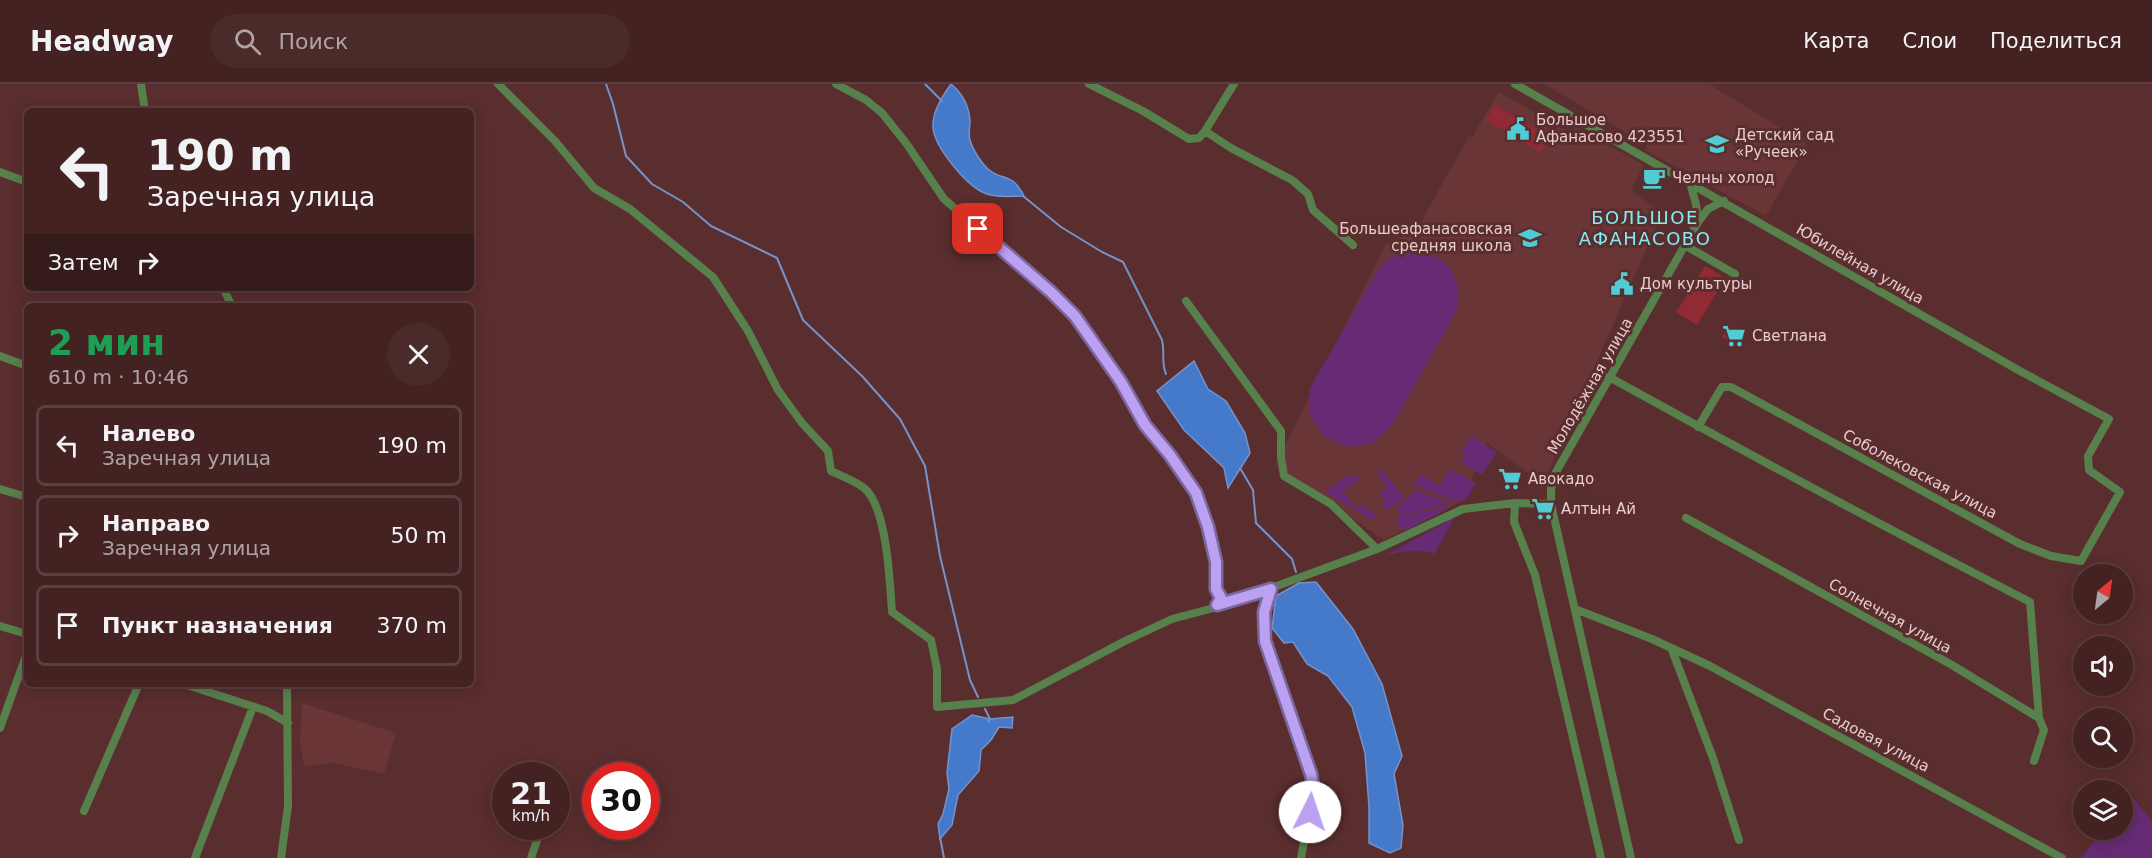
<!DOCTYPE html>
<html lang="ru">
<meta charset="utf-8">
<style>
:root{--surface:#422;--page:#4b2a2a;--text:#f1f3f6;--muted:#afa4a5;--line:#5c3f40}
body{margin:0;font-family:"DejaVu Sans",sans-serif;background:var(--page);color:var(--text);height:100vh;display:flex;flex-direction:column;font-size:22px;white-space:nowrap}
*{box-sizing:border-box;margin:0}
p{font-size:20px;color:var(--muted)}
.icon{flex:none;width:33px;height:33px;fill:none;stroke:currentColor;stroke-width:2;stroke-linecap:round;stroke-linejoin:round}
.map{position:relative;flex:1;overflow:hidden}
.details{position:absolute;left:24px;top:219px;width:450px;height:384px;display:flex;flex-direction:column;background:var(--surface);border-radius:9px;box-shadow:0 3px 15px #0003,0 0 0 2px var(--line)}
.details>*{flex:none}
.banner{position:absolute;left:24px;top:24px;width:450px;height:183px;border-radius:9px;box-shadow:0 3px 15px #0003,0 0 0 2px var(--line);background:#422;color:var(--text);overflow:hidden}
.needle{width:39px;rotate:29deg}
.controls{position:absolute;left:2073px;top:480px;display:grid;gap:12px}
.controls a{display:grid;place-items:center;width:60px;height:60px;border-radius:50%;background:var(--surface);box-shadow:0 3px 15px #0003,0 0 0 2px var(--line);font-size:30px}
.speed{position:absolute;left:492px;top:678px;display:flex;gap:12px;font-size:30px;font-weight:700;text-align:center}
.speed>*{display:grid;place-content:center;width:78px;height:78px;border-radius:50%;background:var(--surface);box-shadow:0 3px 15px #0003,0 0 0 2px var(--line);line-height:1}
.speed small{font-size:15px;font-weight:400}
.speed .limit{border:9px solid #d22;background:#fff;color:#111}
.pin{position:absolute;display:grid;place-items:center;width:51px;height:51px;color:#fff;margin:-26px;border-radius:12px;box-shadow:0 3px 9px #0006}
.me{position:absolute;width:66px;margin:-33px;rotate:4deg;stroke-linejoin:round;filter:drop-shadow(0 0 4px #0008)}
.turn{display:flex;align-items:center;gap:21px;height:126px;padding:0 24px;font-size:27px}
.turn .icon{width:78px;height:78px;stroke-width:2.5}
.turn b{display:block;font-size:42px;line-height:51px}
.then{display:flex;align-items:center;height:57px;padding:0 24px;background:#0003;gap:12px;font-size:22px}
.round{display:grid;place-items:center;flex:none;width:63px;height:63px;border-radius:32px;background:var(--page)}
.summary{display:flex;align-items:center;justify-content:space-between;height:102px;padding:0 24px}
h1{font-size:36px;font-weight:600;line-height:45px;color:#1e9e55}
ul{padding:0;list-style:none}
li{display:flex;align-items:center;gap:18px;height:81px;margin:0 12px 9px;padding:0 12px;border:3px solid var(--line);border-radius:9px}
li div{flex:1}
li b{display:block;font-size:22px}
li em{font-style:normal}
header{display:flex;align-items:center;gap:36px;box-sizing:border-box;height:84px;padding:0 30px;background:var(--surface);border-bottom:2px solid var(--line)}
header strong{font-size:28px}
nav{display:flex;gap:33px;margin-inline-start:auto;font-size:21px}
.search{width:420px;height:54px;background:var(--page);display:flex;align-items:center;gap:15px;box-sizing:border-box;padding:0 21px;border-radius:33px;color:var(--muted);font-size:22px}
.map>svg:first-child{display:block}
</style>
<header>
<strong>Headway</strong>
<div class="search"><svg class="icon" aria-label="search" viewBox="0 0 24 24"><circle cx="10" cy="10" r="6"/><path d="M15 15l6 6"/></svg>Поиск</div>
<nav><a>Карта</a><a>Слои</a><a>Поделиться</a></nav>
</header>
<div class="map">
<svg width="2152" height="774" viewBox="0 0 2152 774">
<rect width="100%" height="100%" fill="#5a2d2e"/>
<path fill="#6a3537" d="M1544,0H1709L1807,60L1766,132L1645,66L1647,61Z
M1499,8L1571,49L1576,43L1644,81L1631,106L1662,130L1543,399L1487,359L1463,417L1384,456L1275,381L1386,160L1416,147L1469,52L1472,53Z
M302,619L396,649L384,690L333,679L304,682L300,657Z"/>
<path fill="#662b74" d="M1411,166C1444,167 1464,193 1457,226L1392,341L1373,359L1347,363L1323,352L1309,330L1310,304L1380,182L1394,171Z
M1471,352L1497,368L1482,391L1461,379L1466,371L1461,368Z
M1381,385L1404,413L1387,426L1382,421L1386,417L1380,409L1387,403L1377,388Z
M1450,385L1474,398L1475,401L1466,416L1455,417L1413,400L1421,391L1440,402Z
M1349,390L1352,394L1357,392L1360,395L1343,407L1355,424L1363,420L1367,427L1371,426L1377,432L1372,436L1325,408Z
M1416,406L1452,420L1400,431L1397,423Z
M1451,423L1405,447L1397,440L1398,432Z
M1455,433L1434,470C1419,464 1400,467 1385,472Z
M2133,714L2152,737V774H2081L2104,746H2122L2123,725Z"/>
<path fill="#4579ca" stroke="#7692ca" stroke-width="1.5" d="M951,0C963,10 969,22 970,37C970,43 968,51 970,56C972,64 981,79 988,85C1003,98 1011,87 1024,112C1012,112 998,114 987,110C968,104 934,63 933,43C932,29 943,11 951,0Z
M1194,277L1208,305L1226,317L1245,349L1250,369L1228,404L1224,384L1184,346L1157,307Z
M1316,498L1353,545L1382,600L1402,672L1394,690L1403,741L1401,764L1390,769L1369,759V723L1365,669L1352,623L1328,592L1307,580L1293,558L1284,559L1272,544L1276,512L1299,499Z
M972,631L990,635L1013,633L1012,644L999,643L991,656L981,666L979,687L958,711L952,741L940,755L938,740L943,730L949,705L947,689L952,645Z"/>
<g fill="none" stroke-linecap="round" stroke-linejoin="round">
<path stroke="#7692ca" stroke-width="2" d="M606,0L613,20L626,72L652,100L683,118L711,142L777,174L803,236L862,292L900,335L925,382L940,472L970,596L978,613
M925,0L942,17
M1023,112L1061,143L1102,168L1123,178L1162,256C1165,267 1161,280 1166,290
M1240,384L1253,406L1256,439L1292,475L1296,488
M985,625L990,635L988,638
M940,753L944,774"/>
</g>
<path fill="#912a34" d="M1495,21L1550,53L1541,69L1486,36Z
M1705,182L1726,194L1697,241L1676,228Z
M1729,242L1745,252L1738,263L1722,253Z"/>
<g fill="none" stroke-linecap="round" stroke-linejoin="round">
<path stroke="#57804c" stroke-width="8" d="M141,0L145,27
M498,0L555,57L594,104L630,125L713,193L748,247L778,306L802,339L828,367L831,387C842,392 855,397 864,404C887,422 890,500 892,528L931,556L937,585V623L1013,616L1125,557L1172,535L1225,521L1377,465L1463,425L1515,419L1551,420
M836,0L866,16L882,29L906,59L944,115L1051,208L1075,232L1121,298L1145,341L1170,371L1195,409L1208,443L1217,478L1216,505L1221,514L1217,521
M1089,0L1143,27L1189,55L1199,54L1205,47L1234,0
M1515,0L2020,287L2109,335L2088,372L2089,386L2120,408L2081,477L2051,472L2020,460L1731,303H1722L1698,343
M1205,47L1231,64L1292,96L1308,110L1313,126L1353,161
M0,88L27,98
M1698,138L1708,125L1724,117
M1686,162L1735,190
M223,204L232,222
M1186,217L1281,347V373L1284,392L1331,420L1377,465
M0,272L27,282
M1609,293C1748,370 1888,445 2030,518L2039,634L2044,646L2034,677
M0,405L27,413
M1515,419L1514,438L1535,491L1601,774
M1686,434L1952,581L2039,634
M1271,505L1264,528L1265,557L1311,690L1313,702L1310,727L1301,774
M1575,525L1652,555L1710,582L2062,774
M0,542L27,550
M1672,566L1713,674L1739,756
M184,600L267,627L288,639
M0,644L27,569
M556,703L559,696
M84,727L139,600
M195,774L253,623
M281,774L288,722L287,600
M531,774L542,742
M1631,774L1551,420V405L1556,388L1698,138L1696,120L1690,99"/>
</g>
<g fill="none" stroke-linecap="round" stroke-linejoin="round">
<g stroke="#7a689d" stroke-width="15">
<path id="route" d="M978,145L1051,208L1075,232L1121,298L1145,341L1170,371L1196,409L1208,443L1216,478V505L1221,514L1217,521L1271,505L1264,528L1265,557L1311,690L1313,702L1310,728"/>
</g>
<use href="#route" stroke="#bca0f2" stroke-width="10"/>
</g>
<defs>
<g id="civic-bare" transform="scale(1.8)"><path d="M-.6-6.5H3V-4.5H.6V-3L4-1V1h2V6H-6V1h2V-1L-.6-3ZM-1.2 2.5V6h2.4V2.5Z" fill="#51ccd2" stroke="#5a2d2e" stroke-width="2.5" paint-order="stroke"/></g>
<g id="school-bare" transform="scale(1.8)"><path d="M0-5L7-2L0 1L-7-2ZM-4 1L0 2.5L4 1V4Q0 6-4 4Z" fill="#51ccd2" stroke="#5a2d2e" stroke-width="2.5" paint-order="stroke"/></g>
<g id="cafe-bare" transform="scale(1.8)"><path d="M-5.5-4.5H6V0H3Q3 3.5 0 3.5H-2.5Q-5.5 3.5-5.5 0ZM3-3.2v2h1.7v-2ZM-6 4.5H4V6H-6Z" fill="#51ccd2" stroke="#5a2d2e" stroke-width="2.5" paint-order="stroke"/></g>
<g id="supermarket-bare" transform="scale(1.8)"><path d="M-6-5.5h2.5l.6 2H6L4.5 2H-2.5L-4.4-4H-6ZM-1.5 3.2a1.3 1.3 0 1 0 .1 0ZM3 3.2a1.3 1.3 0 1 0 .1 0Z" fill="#51ccd2" stroke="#5a2d2e" stroke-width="2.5" paint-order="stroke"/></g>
</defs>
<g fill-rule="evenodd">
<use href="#civic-bare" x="1518" y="45"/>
<use href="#school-bare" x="1717" y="60"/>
<use href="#cafe-bare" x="1654" y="94"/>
<use href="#school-bare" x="1530" y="154"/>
<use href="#civic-bare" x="1622" y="200"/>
<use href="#supermarket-bare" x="1734" y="252"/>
<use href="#supermarket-bare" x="1510" y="395"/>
<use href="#supermarket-bare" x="1543" y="425"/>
</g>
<g text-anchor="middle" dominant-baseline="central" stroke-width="6" stroke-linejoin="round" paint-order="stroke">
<g font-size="15" fill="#e9cccb" stroke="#5a2d2e" text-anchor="start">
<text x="1536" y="36">Большое<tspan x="1536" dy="17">Афанасово 423551</tspan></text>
<text x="1735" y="51">Детский сад<tspan x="1735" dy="17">«Ручеек»</tspan></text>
<text x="1672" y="94">Челны холод</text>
<text x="1512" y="145" text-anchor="end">Большеафанасовская<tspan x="1512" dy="17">средняя школа</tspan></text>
<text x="1640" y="200">Дом культуры</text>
<text x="1752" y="252">Светлана</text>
<text x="1528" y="395">Авокадо</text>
<text x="1561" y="425">Алтын Ай</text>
</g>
<g font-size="15" fill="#e9cccb" stroke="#5a2d2e">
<text transform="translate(1860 180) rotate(30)">Юбилейная улица</text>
<text transform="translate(1590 302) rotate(-60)">Молодёжная улица</text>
<text transform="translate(1920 390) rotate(28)">Соболековская улица</text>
<text transform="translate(1890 532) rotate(29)">Солнечная улица</text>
<text transform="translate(1876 656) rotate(28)">Садовая улица</text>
</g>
<g font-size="18" letter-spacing="1.5" fill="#82eef3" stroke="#5a2d2e">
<text x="1645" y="133">БОЛЬШОЕ<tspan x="1645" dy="21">АФАНАСОВО</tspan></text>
</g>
</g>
</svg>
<div class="controls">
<a><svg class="needle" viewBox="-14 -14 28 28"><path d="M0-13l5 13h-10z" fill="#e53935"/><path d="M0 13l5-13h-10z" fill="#afa4a5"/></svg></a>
<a><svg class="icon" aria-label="sound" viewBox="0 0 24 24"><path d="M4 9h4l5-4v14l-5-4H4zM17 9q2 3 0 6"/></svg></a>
<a><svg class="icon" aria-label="search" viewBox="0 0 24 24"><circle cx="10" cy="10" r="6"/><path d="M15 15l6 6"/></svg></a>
<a><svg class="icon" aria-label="layers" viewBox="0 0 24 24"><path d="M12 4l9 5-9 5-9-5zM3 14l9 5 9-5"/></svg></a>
</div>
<div class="speed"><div>21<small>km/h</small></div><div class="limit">30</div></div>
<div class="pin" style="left:978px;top:145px;background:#d93025"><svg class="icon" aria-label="arrive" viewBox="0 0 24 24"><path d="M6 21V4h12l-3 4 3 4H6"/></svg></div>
<svg class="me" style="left:1310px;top:728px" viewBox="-20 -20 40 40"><circle r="19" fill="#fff"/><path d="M0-13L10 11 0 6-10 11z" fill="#bca0f2"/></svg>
<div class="banner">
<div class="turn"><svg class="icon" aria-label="left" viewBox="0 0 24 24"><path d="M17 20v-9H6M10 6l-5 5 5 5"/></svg><div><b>190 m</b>Заречная улица</div></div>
<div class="then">Затем<svg class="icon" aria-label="right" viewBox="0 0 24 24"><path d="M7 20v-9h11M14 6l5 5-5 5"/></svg></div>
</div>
<section class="details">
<div class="summary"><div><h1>2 мин</h1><p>610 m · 10:46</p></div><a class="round"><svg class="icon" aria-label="close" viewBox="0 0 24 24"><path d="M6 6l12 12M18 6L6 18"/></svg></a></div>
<ul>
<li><svg class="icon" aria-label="left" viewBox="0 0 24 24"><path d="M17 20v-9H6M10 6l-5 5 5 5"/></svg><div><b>Налево</b><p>Заречная улица</p></div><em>190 m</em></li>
<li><svg class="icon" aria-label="right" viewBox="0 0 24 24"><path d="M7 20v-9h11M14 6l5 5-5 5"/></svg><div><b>Направо</b><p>Заречная улица</p></div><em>50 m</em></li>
<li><svg class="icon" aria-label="arrive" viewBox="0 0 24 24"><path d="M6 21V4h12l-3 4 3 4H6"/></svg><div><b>Пункт назначения</b></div><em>370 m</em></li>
</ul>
</section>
</div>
